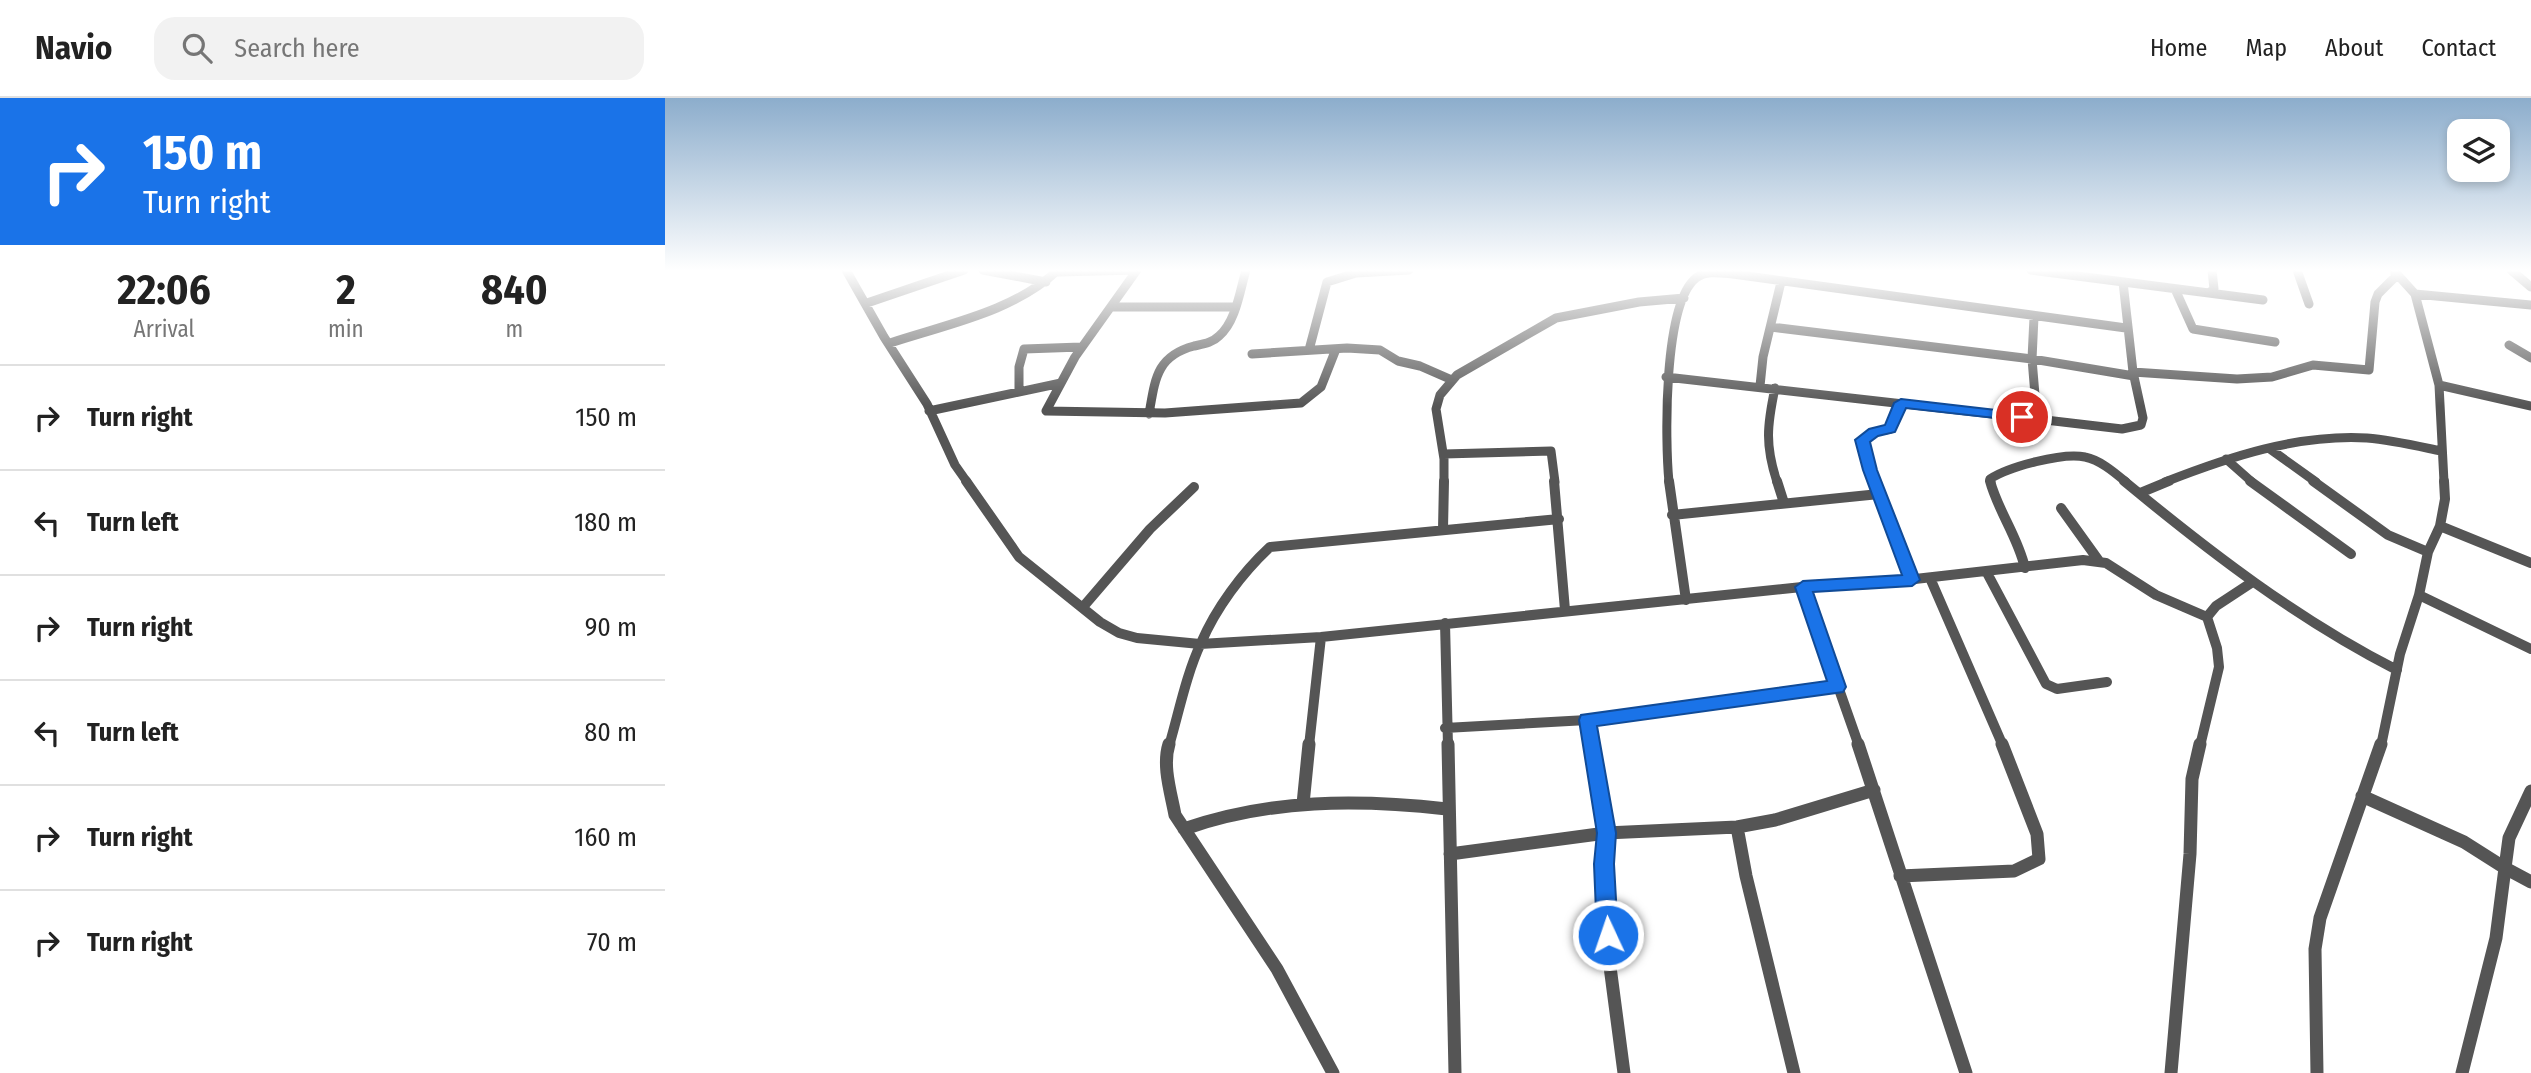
<!DOCTYPE html>
<style>
:root{--surface:#fff;--page:#f2f2f2;--text:#222;--muted:#767676;--line:#e0e0e0}
body{margin:0;font-family:"Fira Sans Condensed",sans-serif;background:var(--page);color:var(--text);height:100vh;display:flex;flex-direction:column;font-size:26px;white-space:nowrap}
*{box-sizing:border-box;margin:0}
p{font-size:23px;color:var(--muted)}
.icon{flex:none;width:38px;height:38px;fill:none;stroke:currentColor;stroke-width:2;stroke-linecap:round;stroke-linejoin:round}
.map{position:relative;flex:1;overflow:hidden}
.details{display:flex;flex-direction:column;background:var(--surface);width:665px}
.details>*{flex:none}
.hud{background:#1a73e8;color:#fff;overflow:hidden}
.fabs{position:absolute;left:1782px;top:21px;display:grid;gap:14px}
.fabs a{display:grid;place-items:center;width:63px;height:63px;border-radius:14px;background:var(--surface);box-shadow:0 4px 10px #0003;font-size:35px}
.pin{position:absolute;display:grid;place-items:center;width:60px;height:60px;color:#fff;margin:-30px;border:4px solid #fff;border-radius:50%;box-shadow:0 2px 7px #0007}
.me{position:absolute;width:77px;margin:-38px;rotate:357deg;stroke-linejoin:round;filter:drop-shadow(0 0 5px #0008)}
.turn{display:flex;align-items:center;gap:24px;height:147px;padding:0 28px;font-size:32px}
.turn .icon{width:91px;height:91px;stroke-width:2.5}
.turn b{display:block;font-size:49px;line-height:60px}
.eta{display:flex;justify-content:space-evenly;align-items:center;height:119px;text-align:center}
.eta b{font-size:42px;font-weight:700;line-height:49px}
ul{padding:0;list-style:none}
li{display:flex;align-items:center;gap:21px;height:105px;padding:0 28px;border-top:2px solid var(--line)}
li div{flex:1}
li b{display:block;font-size:26px}
li em{font-style:normal}
header{display:flex;align-items:center;gap:42px;box-sizing:border-box;height:98px;padding:0 35px;background:var(--surface);border-bottom:2px solid var(--line)}
header strong{font-size:33px}
nav{display:flex;gap:38px;margin-inline-start:auto;font-size:24px}
.search{width:490px;height:63px;background:var(--page);display:flex;align-items:center;gap:18px;box-sizing:border-box;padding:0 24px;border-radius:21px;color:var(--muted);font-size:26px}
main{display:flex;flex:1;min-height:0}
.map>svg:first-child{display:block}
</style>
<header>
<strong>Navio</strong>
<div class="search"><svg class="icon" aria-label="search" viewBox="0 0 24 24"><circle cx="10" cy="10" r="6"/><path d="M15 15l6 6"/></svg>Search here</div>
<nav><a>Home</a><a>Map</a><a>About</a><a>Contact</a></nav>
</header>
<main>
<section class="details">
<div class="hud">
<div class="turn"><svg class="icon" aria-label="right" viewBox="0 0 24 24"><path d="M7 20v-9h11M14 6l5 5-5 5"/></svg><div><b>150 m</b>Turn right</div></div>
</div>
<div class="eta">
<div><b>22:06</b><p>Arrival</p></div>
<div><b>2</b><p>min</p></div>
<div><b>840</b><p>m</p></div>
</div>
<ul>
<li><svg class="icon" aria-label="right" viewBox="0 0 24 24"><path d="M7 20v-9h11M14 6l5 5-5 5"/></svg><div><b>Turn right</b></div><em>150 m</em></li>
<li><svg class="icon" aria-label="left" viewBox="0 0 24 24"><path d="M17 20v-9H6M10 6l-5 5 5 5"/></svg><div><b>Turn left</b></div><em>180 m</em></li>
<li><svg class="icon" aria-label="right" viewBox="0 0 24 24"><path d="M7 20v-9h11M14 6l5 5-5 5"/></svg><div><b>Turn right</b></div><em>90 m</em></li>
<li><svg class="icon" aria-label="left" viewBox="0 0 24 24"><path d="M17 20v-9H6M10 6l-5 5 5 5"/></svg><div><b>Turn left</b></div><em>80 m</em></li>
<li><svg class="icon" aria-label="right" viewBox="0 0 24 24"><path d="M7 20v-9h11M14 6l5 5-5 5"/></svg><div><b>Turn right</b></div><em>160 m</em></li>
<li><svg class="icon" aria-label="right" viewBox="0 0 24 24"><path d="M7 20v-9h11M14 6l5 5-5 5"/></svg><div><b>Turn right</b></div><em>70 m</em></li>
</ul>
</section>
<div class="map">
<svg width="1866" height="975" viewBox="0 0 1866 975">
<rect width="100%" height="100%" fill="#fff"/>
<g fill="none" stroke-linecap="round" stroke-linejoin="round">
<path stroke="#555" stroke-width="9" d="M181,172L219,239L262,306L290,367L302,384
M318,172L381,184
M472,172L410,259L381,313L500,315L636,305L656,289L671,251
M1366,172L1598,202
M1632,172L1644,206
M1846,172L1866,189
M392,174L472,172
M1731,175L1750,196L1774,287L1779,384
M1510,191L1528,231L1610,244
M1545,194L1549,191L1547,172
M1750,196L1866,207
M202,205L299,172
M446,209H568
M1106,229L1367,261L1469,278
M225,245C282,226 348,214 393,172
M1844,247L1866,260
M644,252L662,184L691,175L744,172
M587,256L682,250L715,252L733,263L755,268L787,282
M1468,274L1572,281L1607,279L1648,267L1704,272L1710,204L1713,196L1730,179V172
M1001,279L1372,321L1367,261L1369,219
M1774,287L1866,308
M1095,288L1098,259L1116,184
M1110,290C1102,328 1100,347 1112,384
M354,292V269L359,251L416,249
M264,313L396,285
M484,316C490,282 491,258 529,248C538,246 547,245 554,238C571,224 575,192 581,172
M1372,321L1457,331L1476,327L1478,320L1468,274L1458,184
M1605,351L1651,384
M779,356L886,353L890,384
M1561,361L1587,384
M779,384V361L771,311L775,297L792,277L891,220L974,204L1019,200
M1004,384C1000,344 998,206 1031,180C1041,172 1056,175 1068,176L1461,230
M1211,384L1197,342L1209,334L1226,331L1236,305
M1326,384L1325,381C1343,369 1398,354 1420,359C1435,362 1449,374 1461,384
M1500,384C1564,359 1632,336 1702,340C1727,342 1752,348 1776,353"/>
<path stroke="#555" stroke-width="10" d="M301,383L354,459L435,524L454,535L472,540L535,546L656,539L1156,487L1206,486L1418,462L1441,465L1491,497L1542,519
M889,383L900,512
M1004,383L1021,502
M1112,383L1119,405
M1211,383L1247,482
M1325,383C1333,413 1353,439 1360,470
M1459,383C1545,454 1632,521 1732,572
M1585,383L1686,456
M1648,383L1723,437L1763,454
M1475,395L1504,383
M1396,410L1434,463
M1007,417L1214,396
M1775,428L1866,465
M778,431L779,383
M1321,473L1381,586L1392,591L1442,584
M1265,480L1338,648
M1138,489L1194,648
M1754,497L1866,551
M418,509L485,431L529,389
M780,525L783,648
M922,622L926,648
M780,630L922,622L1172,589
M504,648C514,614 521,577 536,545C551,510 577,475 605,449L894,421
M644,648L656,539
M1535,648L1554,569L1552,550L1542,519L1551,508L1586,485
M1716,648L1735,556L1754,497L1763,454L1775,428L1780,401L1779,383"/>
<path stroke="#555" stroke-width="13" d="M504,646C497,668 506,695 510,717L612,871L668,975
M783,646L790,975
M926,646L941,735L939,766L944,861L959,975
M1193,646L1301,975
M1866,693L1844,740L1840,770L1866,784
M1697,698L1799,744L1840,770L1831,840L1797,975
M638,706L644,646
M1072,729L1081,778L1129,975
M519,731C605,701 692,701 782,711
M785,756L941,735L1072,729L1110,722L1209,692
M1235,778L1349,773L1374,761L1372,736L1337,646
M1506,975L1525,756L1527,681L1535,646
M1652,975L1650,851L1655,820L1716,646"/>
</g>
<linearGradient id="sky" x2="0" y2="1"><stop stop-color="#8cadcc"/><stop offset="0.56" stop-color="#fff"/><stop offset="1" stop-color="#fff" stop-opacity="0"/></linearGradient>
<rect width="1866" height="308" fill="url(#sky)"/>
<path fill="#1a73e8" stroke="#114b97" stroke-width="2" d="M1236,301L1357,315L1364,319L1357,323L1241,310L1230,334L1213,338L1205,344L1212,372L1255,482L1247,488L1148,494L1181,589L1178,594L932,628L951,735L949,766L953,837L950,844L943,847L935,844L932,837L929,766L932,735L914,622L916,617L1162,583L1130,489L1138,483L1237,477L1198,372L1190,342L1204,331L1220,327L1229,305Z"/>
</svg>
<div class="fabs">
<a><svg class="icon" aria-label="layers" viewBox="0 0 24 24"><path d="M12 4l9 5-9 5-9-5zM3 14l9 5 9-5"/></svg></a>
</div>
<div class="pin" style="left:1357px;top:319px;background:#d93025"><svg class="icon" aria-label="arrive" viewBox="0 0 24 24"><path d="M6 21V4h12l-3 4 3 4H6"/></svg></div>
<svg class="me" style="left:943px;top:837px" viewBox="-20 -20 40 40"><circle r="17" fill="#1a73e8" stroke="#fff" stroke-width="3"/><path d="M0-11L8 9 0 5-8 9z" fill="#fff"/></svg>
</div>
</main>
